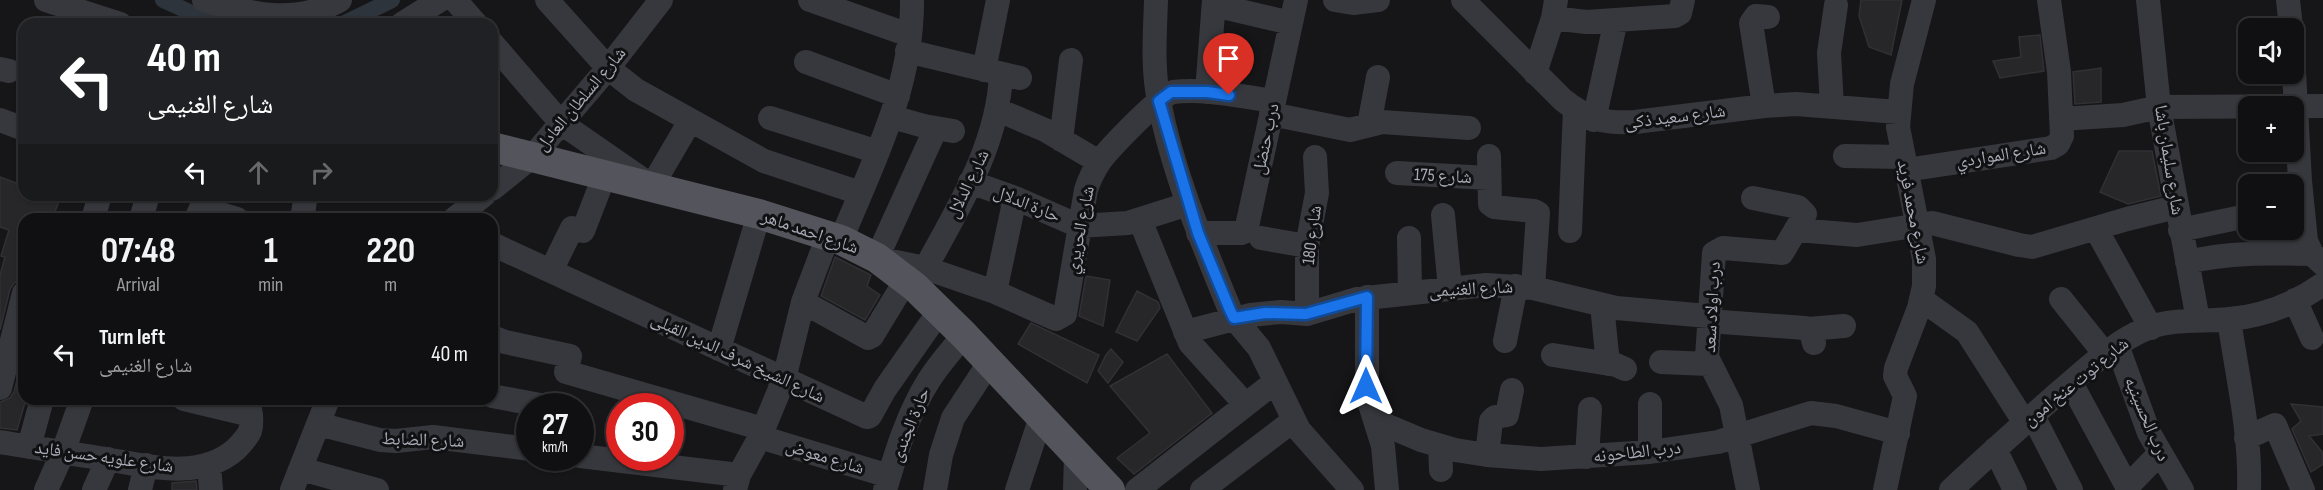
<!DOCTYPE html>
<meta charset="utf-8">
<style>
:root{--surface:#101012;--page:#19191b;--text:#f1f3f6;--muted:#9c9d9f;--line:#303032}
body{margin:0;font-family:"Sofia Sans Condensed","Noto Naskh Arabic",sans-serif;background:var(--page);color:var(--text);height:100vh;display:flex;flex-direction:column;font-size:22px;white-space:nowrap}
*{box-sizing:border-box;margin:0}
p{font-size:20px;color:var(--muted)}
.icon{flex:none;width:33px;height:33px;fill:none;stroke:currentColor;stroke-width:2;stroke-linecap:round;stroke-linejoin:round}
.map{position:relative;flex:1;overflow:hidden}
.panel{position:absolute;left:18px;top:213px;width:480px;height:192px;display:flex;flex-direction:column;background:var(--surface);border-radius:18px;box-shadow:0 2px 4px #0004,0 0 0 2px var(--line)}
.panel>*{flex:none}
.guide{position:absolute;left:18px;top:18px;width:480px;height:183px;border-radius:18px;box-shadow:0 2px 4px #0004,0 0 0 2px var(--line);background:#202124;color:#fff;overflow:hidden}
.buttons{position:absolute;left:2238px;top:18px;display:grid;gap:12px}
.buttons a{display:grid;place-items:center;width:66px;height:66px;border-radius:12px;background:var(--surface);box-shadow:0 2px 4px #0004,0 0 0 2px var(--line);font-size:30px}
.speed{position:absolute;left:516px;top:393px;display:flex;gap:12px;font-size:30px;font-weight:700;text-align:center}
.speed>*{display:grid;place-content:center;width:78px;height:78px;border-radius:50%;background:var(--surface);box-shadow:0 2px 4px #0004,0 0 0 2px var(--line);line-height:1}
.speed small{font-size:15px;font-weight:400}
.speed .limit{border:9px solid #d22;background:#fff;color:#111}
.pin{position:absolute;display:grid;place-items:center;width:51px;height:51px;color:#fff;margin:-62px -26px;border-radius:50% 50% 50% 0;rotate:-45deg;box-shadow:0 0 6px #0007}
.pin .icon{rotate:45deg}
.me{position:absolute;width:66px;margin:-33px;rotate:0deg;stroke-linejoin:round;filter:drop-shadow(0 0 4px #0008)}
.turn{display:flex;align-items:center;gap:21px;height:126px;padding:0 30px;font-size:27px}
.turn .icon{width:78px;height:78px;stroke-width:2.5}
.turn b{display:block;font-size:42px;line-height:51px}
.lanes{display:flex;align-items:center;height:57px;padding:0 30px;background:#0003;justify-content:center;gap:30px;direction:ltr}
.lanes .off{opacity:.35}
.eta{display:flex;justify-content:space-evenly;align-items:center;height:102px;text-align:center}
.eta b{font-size:36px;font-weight:700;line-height:42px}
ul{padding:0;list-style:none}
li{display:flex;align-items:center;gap:18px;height:78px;padding:0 30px}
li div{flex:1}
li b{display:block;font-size:22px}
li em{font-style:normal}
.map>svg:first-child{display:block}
</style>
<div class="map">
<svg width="2323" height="490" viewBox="0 0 2323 490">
<rect width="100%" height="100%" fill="#161618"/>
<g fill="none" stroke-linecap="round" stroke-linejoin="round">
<path stroke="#2d343b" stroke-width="16" d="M163,0L216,24
M343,24L392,0"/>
</g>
<path fill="#272629" stroke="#313034" stroke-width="1.5" d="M1861,0H1902L1891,55L1869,47L1859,16Z
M2040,35L2044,71L2000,78L1993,61L2021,57L2019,37Z
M2101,68V102L2075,104L2073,72Z
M2119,151H2152L2161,196L2128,204L2100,192Z
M0,177L24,186V195H49L60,199L52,219H24V279L14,283L10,289L0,330V275L5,257L1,256L9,230L0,227Z
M835,257L871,275L867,286L880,295L865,320L821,296Z
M1086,276L1110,280L1103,326L1079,316Z
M1137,291L1158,302L1160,308L1137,341L1116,332Z
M1031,323L1099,355L1087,383L1018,344Z
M1111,349L1123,362L1108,383L1098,371L1106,355Z
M24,351V399H26L17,430L0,428V402L10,398L14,392Z
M1167,354L1212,413L1134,474L1117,458L1150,433L1110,386Z
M2291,404L2323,407V434L2309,436L2323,453V464L2311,472L2292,429L2301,421Z
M196,481L197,490H172V483Z"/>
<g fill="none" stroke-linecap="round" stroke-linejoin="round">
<path stroke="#37383d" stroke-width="24" d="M46,0L120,24
M204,0C250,14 295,26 340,0
M455,0L476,24
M547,0L608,68L636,90L764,161L860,193
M810,0L909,35
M1156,0C1155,33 1152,68 1159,101C1173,173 1202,242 1230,310L1234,318L1259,348L1299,430L1352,490
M1335,0L1353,3L1378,0
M1463,0L1563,100C1587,119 1604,124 1635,122L1764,106L1796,104L1898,112
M2148,0L2159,107L2198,320
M2288,0L2291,28
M1214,5L1291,23
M1553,18L1586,22L1675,16L1680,13L1683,0
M402,24L440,0
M492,43L561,123L652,186L690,121
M907,51L1020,78
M806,62L898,96
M0,69L9,71
M984,70L998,0
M2294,72L2300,181L2306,241L2312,254L2323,264
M1535,73L1553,18L1556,0
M1207,92L1214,0
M1764,106L1751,23L1756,16L1768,17
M1832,106L1829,53L1836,5
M998,110L1045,130L1099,162
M1271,114L1350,130L1382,122L1469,128
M892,117L924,126L953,131
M770,118L878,152
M2061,119L2123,115L2159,107L2323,106
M0,120L24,129
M1594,120L1616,20
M1369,125L1378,77
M936,128L877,258L925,268L995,292L1056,319L1065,314L1086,190C1089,180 1094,170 1100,161C1109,149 1161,94 1173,92C1206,88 1242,97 1274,101
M1061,140L1071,60
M1489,156L1490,204L1494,207L1534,211L1538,213L1533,288
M1845,156L1903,157
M1906,170L2051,148L2058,144L2062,136L2059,72L2049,0
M1397,173L1489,178
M970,182L1015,198L1079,226L1128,223L1188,204
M492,189L533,156L608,68L661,0
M1443,215L1450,289
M93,219L100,195
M141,219L148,195
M196,219L201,208L237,219
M302,219L306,195
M454,219L484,195
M1140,220L1190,343L1245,404
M2096,229L2151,328
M1797,230L1857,235L1932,223L2019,245L2032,247L2127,219L2176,207
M2180,230L2242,217
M1570,231L1575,109
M1198,233H1241L1246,231L1296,0
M1261,238L1307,246
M1409,238L1410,293
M841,240C873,162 913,86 912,0
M492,244L867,417L870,416L885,389L939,312
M2187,262C2229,252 2269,253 2312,254
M551,271L572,228L583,231L605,174
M919,280C953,216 998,149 1001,74
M995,292L1015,198
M1367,297V395L1383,446L1387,490
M1921,299L1967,332L2025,423
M2061,299L2105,354
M2295,300L2312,338
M803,302L868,338L872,336L906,280
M1602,305L1608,364
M1307,314V246L1317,193L1315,157
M2229,319C2237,376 2251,432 2249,490
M1708,321L1805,328L1811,332L1814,343
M1808,329L1844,326
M1185,332L1250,315L1281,312L1307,314L1357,299L1486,285L1533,288L1616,308L1708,316
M492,337L505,342L570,356L566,372L763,429
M1505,341L1516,286
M2117,345L2149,433L2182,490
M719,349L759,214
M1553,355L1616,365L1625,369
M1661,362L1709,364
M2071,383L2129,490
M0,388L24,293
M492,396L540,405
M184,399L251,415
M1650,404V452
M2033,416L2071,490
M1376,421L1421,440L1455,450L1487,455L1541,459L1650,452L1718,442L1811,413L1836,416L1898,433
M318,424L380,440L396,441L433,437L530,449
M760,437L889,476
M2246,438L2275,425L2303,490
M0,442C33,447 66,453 100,458C144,465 199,482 236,449C241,444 247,438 250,431C253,421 250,409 248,399
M1440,446L1441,470
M29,447L42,399
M1995,449L2015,490
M1487,455L1491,421L1495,417L1507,415L1512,390
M580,456L739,475
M1587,457L1590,409
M209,465L211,490
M301,469L377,490
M2127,487L2160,453
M46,490L63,452L82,399
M94,490L108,459
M140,490L146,465
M292,490L328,399
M735,490L739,475L760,437L784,379L803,302L828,236
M885,490C896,453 908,413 929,380C939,364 952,350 964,335
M935,490L941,455L953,418L989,363
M1017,490L1041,417
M1075,490L1076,454
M1137,490L1275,382
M1202,490L1294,420
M1748,490L1731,405L1707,357L1714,253L1723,248L1782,253L1805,214L1798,207L1753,198
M1885,490L1905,396L1895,376L1896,368L1919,308L1924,286V259L1898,127L1902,84L1924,0
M1951,490C1985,458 2021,426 2056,395C2085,371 2113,342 2148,328C2175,318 2202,322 2230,319C2263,316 2296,303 2323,284"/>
<path stroke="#54555c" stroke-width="30" d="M492,147L759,214L841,240L877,258L915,287L964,335L1110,490"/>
</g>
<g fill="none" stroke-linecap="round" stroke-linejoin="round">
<g stroke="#114b97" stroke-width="15">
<path id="route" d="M1229,95L1207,92H1171L1159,101L1198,233L1230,310L1234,318L1265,313L1306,314L1367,297L1366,386"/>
</g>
<use href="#route" stroke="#1a73e8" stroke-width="10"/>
</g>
<g text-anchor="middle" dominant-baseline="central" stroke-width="6" stroke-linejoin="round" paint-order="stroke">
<g font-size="18" fill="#a9acb7" stroke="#111113">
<text transform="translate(581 99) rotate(-50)">شارع السلطان العادل</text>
<text transform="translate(1675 117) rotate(-7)">شارع سعيد ذكى</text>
<text transform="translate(1266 139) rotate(-78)">درب حنضل</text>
<text transform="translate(2001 155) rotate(-9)">شارع المواردي</text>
<text transform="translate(2169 160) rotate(81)">شارع سليمان باشا</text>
<text transform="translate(1443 176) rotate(3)">شارع 175</text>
<text transform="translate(968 184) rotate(-64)">شارع الدلال</text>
<text transform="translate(1027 204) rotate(22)">حارة الدلال</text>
<text transform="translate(1913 212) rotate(79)">شارع محمد فريد</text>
<text transform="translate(1080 230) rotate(-79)">شارع الحريري</text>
<text transform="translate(810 232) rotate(19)">شارع احمد ماهر</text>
<text transform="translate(1312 235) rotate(-83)">شارع 180</text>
<text transform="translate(1471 289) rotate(-3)">شارع الغنيمى</text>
<text transform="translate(1712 307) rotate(-87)">درب اولاد سعد</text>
<text transform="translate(738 358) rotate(25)">شارع الشيخ شرف الدين القبلى</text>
<text transform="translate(2076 382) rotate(-39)">شارع توت عنخ امون</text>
<text transform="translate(2147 419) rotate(67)">درب الحسينيه</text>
<text transform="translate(910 425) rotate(-68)">حارة الجندى</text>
<text transform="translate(423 440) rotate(2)">شارع الضابط</text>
<text transform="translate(1637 452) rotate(-6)">درب الطاحونه</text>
<text transform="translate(104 457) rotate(8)">شارع علويه حسن فايد</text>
<text transform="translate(825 457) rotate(17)">شارع معوض</text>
</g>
</g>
</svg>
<div class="buttons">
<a><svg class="icon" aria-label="sound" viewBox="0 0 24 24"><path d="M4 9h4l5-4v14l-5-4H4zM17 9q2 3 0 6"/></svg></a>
<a>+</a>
<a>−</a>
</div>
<div class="speed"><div>27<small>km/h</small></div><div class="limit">30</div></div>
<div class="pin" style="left:1229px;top:95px;background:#d93025"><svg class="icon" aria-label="arrive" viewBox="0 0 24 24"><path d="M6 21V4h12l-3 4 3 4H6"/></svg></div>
<svg class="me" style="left:1366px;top:386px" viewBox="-20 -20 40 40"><path d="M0-17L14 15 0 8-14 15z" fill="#1a73e8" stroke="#fff" stroke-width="4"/></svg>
<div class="guide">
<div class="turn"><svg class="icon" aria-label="left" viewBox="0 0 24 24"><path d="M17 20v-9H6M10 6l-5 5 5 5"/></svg><div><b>40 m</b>شارع الغنيمى</div></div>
<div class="lanes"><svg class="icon" aria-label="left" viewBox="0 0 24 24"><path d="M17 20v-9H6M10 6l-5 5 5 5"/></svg><svg class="icon off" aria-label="ahead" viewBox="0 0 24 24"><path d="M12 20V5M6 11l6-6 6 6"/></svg><svg class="icon off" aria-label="right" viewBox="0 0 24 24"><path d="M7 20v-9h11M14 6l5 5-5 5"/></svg></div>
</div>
<section class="panel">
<div class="eta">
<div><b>07:48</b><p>Arrival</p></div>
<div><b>1</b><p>min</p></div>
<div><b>220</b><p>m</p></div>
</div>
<ul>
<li><svg class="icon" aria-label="left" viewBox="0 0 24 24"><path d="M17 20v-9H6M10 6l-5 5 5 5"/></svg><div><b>Turn left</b><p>شارع الغنيمى</p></div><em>40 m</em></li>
</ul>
</section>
</div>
